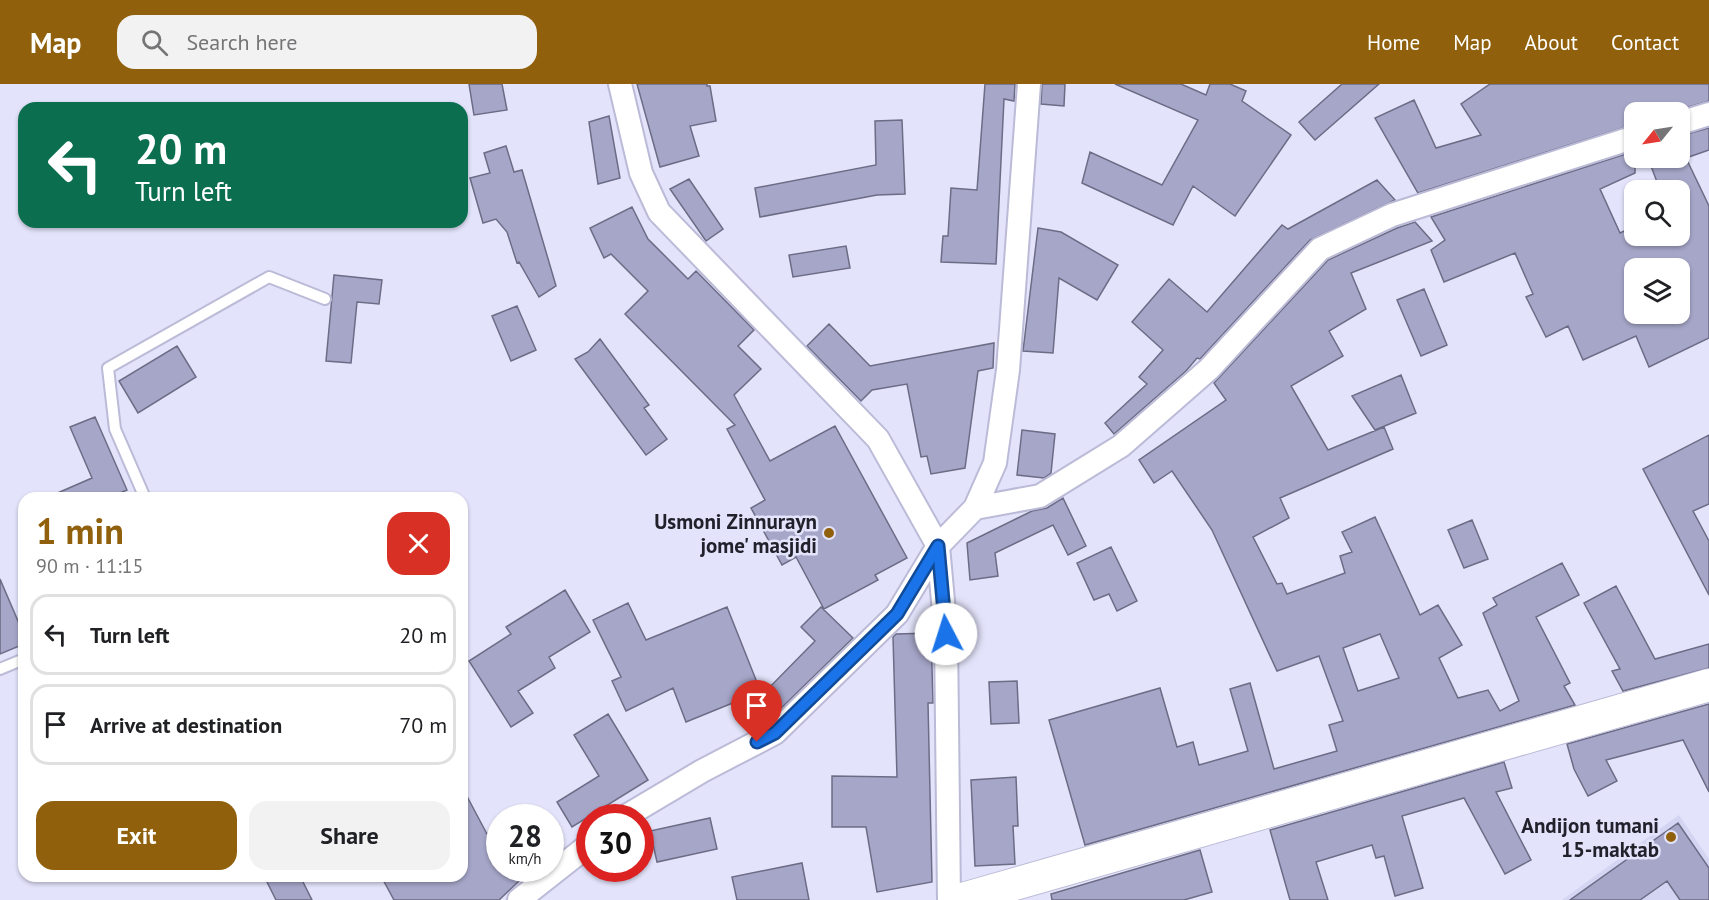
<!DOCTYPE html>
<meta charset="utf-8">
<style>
:root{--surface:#fff;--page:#f2f2f2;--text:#202124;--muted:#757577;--line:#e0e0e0;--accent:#90600d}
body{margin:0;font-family:"PT Sans",sans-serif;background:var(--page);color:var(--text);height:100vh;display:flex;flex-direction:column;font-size:22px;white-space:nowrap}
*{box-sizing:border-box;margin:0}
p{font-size:20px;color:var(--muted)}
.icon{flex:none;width:33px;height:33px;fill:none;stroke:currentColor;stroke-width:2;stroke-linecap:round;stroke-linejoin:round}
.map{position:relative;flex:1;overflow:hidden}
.panel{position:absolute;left:18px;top:408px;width:450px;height:390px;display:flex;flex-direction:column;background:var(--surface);border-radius:18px;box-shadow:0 2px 4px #0004}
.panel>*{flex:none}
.top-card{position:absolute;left:18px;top:18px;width:450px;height:126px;border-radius:18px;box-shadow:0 2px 4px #0004;background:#0b6e4f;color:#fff;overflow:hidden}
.needle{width:39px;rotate:240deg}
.fabs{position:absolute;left:1624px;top:18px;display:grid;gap:12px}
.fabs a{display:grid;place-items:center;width:66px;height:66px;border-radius:12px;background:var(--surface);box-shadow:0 2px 4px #0004;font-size:30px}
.speed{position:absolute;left:486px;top:720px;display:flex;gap:12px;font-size:30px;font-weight:700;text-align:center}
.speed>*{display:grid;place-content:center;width:78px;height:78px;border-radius:50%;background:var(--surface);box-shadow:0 2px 4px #0004;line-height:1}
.speed small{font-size:15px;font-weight:400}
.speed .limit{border:9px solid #d22;background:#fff;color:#111}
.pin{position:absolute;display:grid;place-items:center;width:51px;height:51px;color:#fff;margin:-62px -26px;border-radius:50% 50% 50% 0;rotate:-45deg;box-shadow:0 0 6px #0007}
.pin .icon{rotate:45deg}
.me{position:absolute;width:66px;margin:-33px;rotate:355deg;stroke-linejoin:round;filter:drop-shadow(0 0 4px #0008)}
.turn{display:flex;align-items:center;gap:21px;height:126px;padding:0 18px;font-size:27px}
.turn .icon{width:78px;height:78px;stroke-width:2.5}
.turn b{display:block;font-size:42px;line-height:51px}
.round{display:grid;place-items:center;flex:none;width:63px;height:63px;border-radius:18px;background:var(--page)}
.overview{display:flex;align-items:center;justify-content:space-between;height:102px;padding:0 18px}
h1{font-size:36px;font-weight:800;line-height:45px;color:var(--accent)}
.primary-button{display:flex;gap:12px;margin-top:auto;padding:12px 18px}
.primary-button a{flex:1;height:69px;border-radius:18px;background:var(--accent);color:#fff;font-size:24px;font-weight:800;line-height:69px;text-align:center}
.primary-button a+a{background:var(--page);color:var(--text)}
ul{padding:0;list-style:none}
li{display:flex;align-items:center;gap:18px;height:81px;margin:0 12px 9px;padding:0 6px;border:3px solid var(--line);border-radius:18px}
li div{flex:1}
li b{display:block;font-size:22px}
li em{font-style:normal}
header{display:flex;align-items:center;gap:36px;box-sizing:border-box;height:84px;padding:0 30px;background:var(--accent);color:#fff}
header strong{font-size:28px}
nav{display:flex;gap:33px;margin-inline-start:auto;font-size:21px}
.search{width:420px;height:54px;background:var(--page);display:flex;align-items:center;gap:15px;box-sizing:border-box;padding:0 21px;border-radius:18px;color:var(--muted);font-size:22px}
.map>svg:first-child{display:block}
</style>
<header>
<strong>Map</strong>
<div class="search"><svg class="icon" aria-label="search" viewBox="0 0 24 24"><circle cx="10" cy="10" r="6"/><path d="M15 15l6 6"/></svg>Search here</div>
<nav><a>Home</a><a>Map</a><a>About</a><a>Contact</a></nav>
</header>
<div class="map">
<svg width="1709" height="816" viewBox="0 0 1709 816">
<rect width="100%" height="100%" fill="#e3e3fb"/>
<path fill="#d4d5f2" d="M1679,731L1709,775V816H1562Z"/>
<path fill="#a6a6c9" stroke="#6c6c86" stroke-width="1.5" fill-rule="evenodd" d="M469,0H502L507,26L474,31Z
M637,0H707V2H710L716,37L690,42L699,72L660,83Z
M985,0H1015L1014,17L1004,15L996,180L941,178L943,152H948L951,104L977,106Z
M1042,0H1065L1064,22L1041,20Z
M1115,0H1181L1206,11L1210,0H1230L1246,7L1242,17L1291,51L1235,132L1193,102L1173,141L1082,99L1090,68L1162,101L1198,36Z
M1342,0H1379L1315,56L1299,38Z
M1490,0H1709V17L1672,28H1635V40L1418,109L1375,34L1414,16L1436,64L1481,51L1461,20Z
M609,32L620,94L598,100L589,38Z
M902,36L905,110L877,111L760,133L755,104L876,81L875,37Z
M1709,44V66L1686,74L1709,122V254L1649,283L1636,252L1583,276L1568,242L1546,253L1526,213L1533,210L1515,169L1444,198L1431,166L1445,156L1431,133L1635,67V89L1600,105L1620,149L1635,142V152H1680V106H1660L1648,74H1680V52ZM1635,184H1680V230H1635Z
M506,62L514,88L522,86L556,202L539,213L519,178L517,179L507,148L496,135L483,139L470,94L490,89L484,69Z
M689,95L723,145L706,157L670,105Z
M1377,96L1395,116L1310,156L1200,275L1197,274L1186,287L1114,350L1105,339L1147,300L1139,293L1163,266L1132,238L1169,195L1207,228L1282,141L1288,145Z
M632,123L648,155L688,195L696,187L754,246L738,262L761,285L734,311L770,377L835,342L907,474L875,491L878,496L824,525L796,473L782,481L751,424L765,416L727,345L735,341L625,230L648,207L611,170L604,174L590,144Z
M1415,138L1432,157L1351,189L1366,225L1329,247L1343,272L1291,302L1328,366L1384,343L1393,365L1280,414L1289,434L1253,453L1277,500L1282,499L1287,510L1345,489L1340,472L1352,468L1342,448L1375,433L1420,531L1438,521L1462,561L1439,574L1458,614L1488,606L1500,627L1519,617L1483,529L1497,521L1493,514L1562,479L1579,511L1536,533L1570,599L1564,602L1575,621L1085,761L1049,636L1160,604L1177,663L1193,658L1199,681L1248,667L1230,605L1250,599L1274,685L1337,667L1329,641L1343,637L1319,572L1277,587L1212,446L1172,387L1154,399L1139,376L1226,316L1214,299L1328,176L1397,144ZM1380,550L1399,594L1358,607L1343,564Z
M1038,144L1061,148L1118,181L1097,216L1059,194L1053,269L1023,267Z
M846,162L850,184L793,193L789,171Z
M334,191L382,196L379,220L357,218L351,279L326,277Z
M1424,205L1447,261L1421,272L1397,216Z
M517,222L536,266L511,277L492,232Z
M829,240L870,282L994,259L993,284L978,287L965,384L931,390L927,372L921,373L907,300L872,306L861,317L807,262Z
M600,255L649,321L644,324L667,355L646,371L575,275L588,268Z
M177,262L196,293L138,329L119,297Z
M1401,291L1416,329L1375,346L1352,312Z
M95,333L127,406L108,414H46L92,394L70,343Z
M1022,346L1055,350L1051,389L1044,394L1017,391Z
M1709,351V420L1693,427L1709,457V511L1643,385Z
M1063,414L1086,462L1068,471L1053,441L995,469L998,492L970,496L967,459L1032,427L1047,424Z
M1472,436L1488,475L1464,484L1448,446Z
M1111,463L1137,517L1117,527L1109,510L1094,516L1077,479Z
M0,495L24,551V560L0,570Z
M1616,502L1655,575L1709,560V584L1623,607L1612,587L1620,585L1584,519Z
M565,506L590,548L549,573L555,584L518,607L533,629L511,643L469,577L511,550L506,543Z
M628,519L646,556L727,523L762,611L815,557L801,543L821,523L853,554L767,638L756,644L740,616L686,638L673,604L626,627L612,597L621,593L593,536Z
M931,549L933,619H928L932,798L877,808L866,743H832V692L897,693L893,553L896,550Z
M1017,597L1019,639L991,640L989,598Z
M1709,620V708L1683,656L1606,676L1617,697L1588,712L1574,685L1567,660Z
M608,630L648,696L572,743L557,718L599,692L574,651Z
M1504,678L1512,704L1496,708L1531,776L1505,790L1464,714L1402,732L1423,804L1395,812L1384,772L1376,774L1372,761L1316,778L1328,816H1290L1270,746Z
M1016,693L1018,742H1013L1015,780L975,782L971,696Z
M462,703L487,750L493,747L500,760V784H513L519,797L499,816H394L381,792H462Z
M710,734L717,765L657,778L650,747Z
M1678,739L1709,784V816H1680L1667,797L1640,816H1570Z
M1200,766L1212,808L1184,816H1052L1051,810Z
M802,779L809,816H737L732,793Z
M264,792H300L312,816H276Z"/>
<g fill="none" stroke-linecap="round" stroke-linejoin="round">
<g stroke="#bbbbd8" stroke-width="14">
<path id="lane" d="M145,414L115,345L108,284L269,193L325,215
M0,585L24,575"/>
</g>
<g stroke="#bbbbd8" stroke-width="26">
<path id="street" d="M620,0L641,89L659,128L878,355L938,462L946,550L949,816
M1680,39L1709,30
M975,424L1040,412L1121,362L1209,285L1320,165L1392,131L1635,53
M623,734L702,687L775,649L897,530L938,462L975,424L995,379L1008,286L1029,0
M519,816L590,760"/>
</g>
<g stroke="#bbbbd8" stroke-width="34">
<path id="secondary" d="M959,816L1709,601"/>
</g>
<use href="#lane" stroke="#fff" stroke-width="10"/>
<use href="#street" stroke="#fff" stroke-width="22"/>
<use href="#secondary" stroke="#fff" stroke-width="32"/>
</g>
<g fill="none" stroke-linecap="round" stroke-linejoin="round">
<g stroke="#114b97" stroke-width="15">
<path id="route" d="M757,658L775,649L897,530L938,462L946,550"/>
</g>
<use href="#route" stroke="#1a73e8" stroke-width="10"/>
</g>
<g fill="#90600d" stroke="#e3e3fb" stroke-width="2">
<circle cx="829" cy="449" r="6"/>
<circle cx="1671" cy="753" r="6"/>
</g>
<g text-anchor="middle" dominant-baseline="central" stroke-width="5" stroke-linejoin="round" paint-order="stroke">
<g font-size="21" font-weight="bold" fill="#21212c" stroke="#e3e3fb" text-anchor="end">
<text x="817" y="437">Usmoni Zinnurayn<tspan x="817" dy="24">jome' masjidi</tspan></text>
<text x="1659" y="741">Andijon tumani<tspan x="1659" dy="24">15-maktab</tspan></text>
</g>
</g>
</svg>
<div class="fabs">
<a><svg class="needle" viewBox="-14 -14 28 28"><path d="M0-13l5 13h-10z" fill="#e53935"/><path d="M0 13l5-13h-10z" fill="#757577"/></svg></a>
<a><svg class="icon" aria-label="search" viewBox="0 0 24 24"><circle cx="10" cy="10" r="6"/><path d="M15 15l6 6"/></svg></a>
<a><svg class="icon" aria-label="layers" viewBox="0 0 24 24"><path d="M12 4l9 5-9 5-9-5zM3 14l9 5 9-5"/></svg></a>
</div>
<div class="speed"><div>28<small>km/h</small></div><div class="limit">30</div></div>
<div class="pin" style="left:757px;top:658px;background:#d93025"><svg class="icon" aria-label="arrive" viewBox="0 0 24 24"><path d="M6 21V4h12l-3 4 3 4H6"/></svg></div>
<svg class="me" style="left:946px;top:550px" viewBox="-20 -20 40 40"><circle r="19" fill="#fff"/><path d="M0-13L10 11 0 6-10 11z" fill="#1a73e8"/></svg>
<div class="top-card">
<div class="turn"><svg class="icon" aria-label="left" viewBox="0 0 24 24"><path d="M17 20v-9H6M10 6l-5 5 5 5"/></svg><div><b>20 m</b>Turn left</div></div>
</div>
<section class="panel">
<div class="overview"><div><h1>1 min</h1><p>90 m · 11:15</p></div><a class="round" style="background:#d93025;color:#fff"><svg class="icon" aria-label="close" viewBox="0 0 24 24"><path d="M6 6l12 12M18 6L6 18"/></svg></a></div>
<ul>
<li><svg class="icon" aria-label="left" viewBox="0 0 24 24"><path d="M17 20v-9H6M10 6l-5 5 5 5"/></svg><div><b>Turn left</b></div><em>20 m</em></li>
<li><svg class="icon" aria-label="arrive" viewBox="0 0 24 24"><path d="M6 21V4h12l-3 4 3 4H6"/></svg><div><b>Arrive at destination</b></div><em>70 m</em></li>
</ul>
<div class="primary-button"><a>Exit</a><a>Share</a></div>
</section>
</div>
